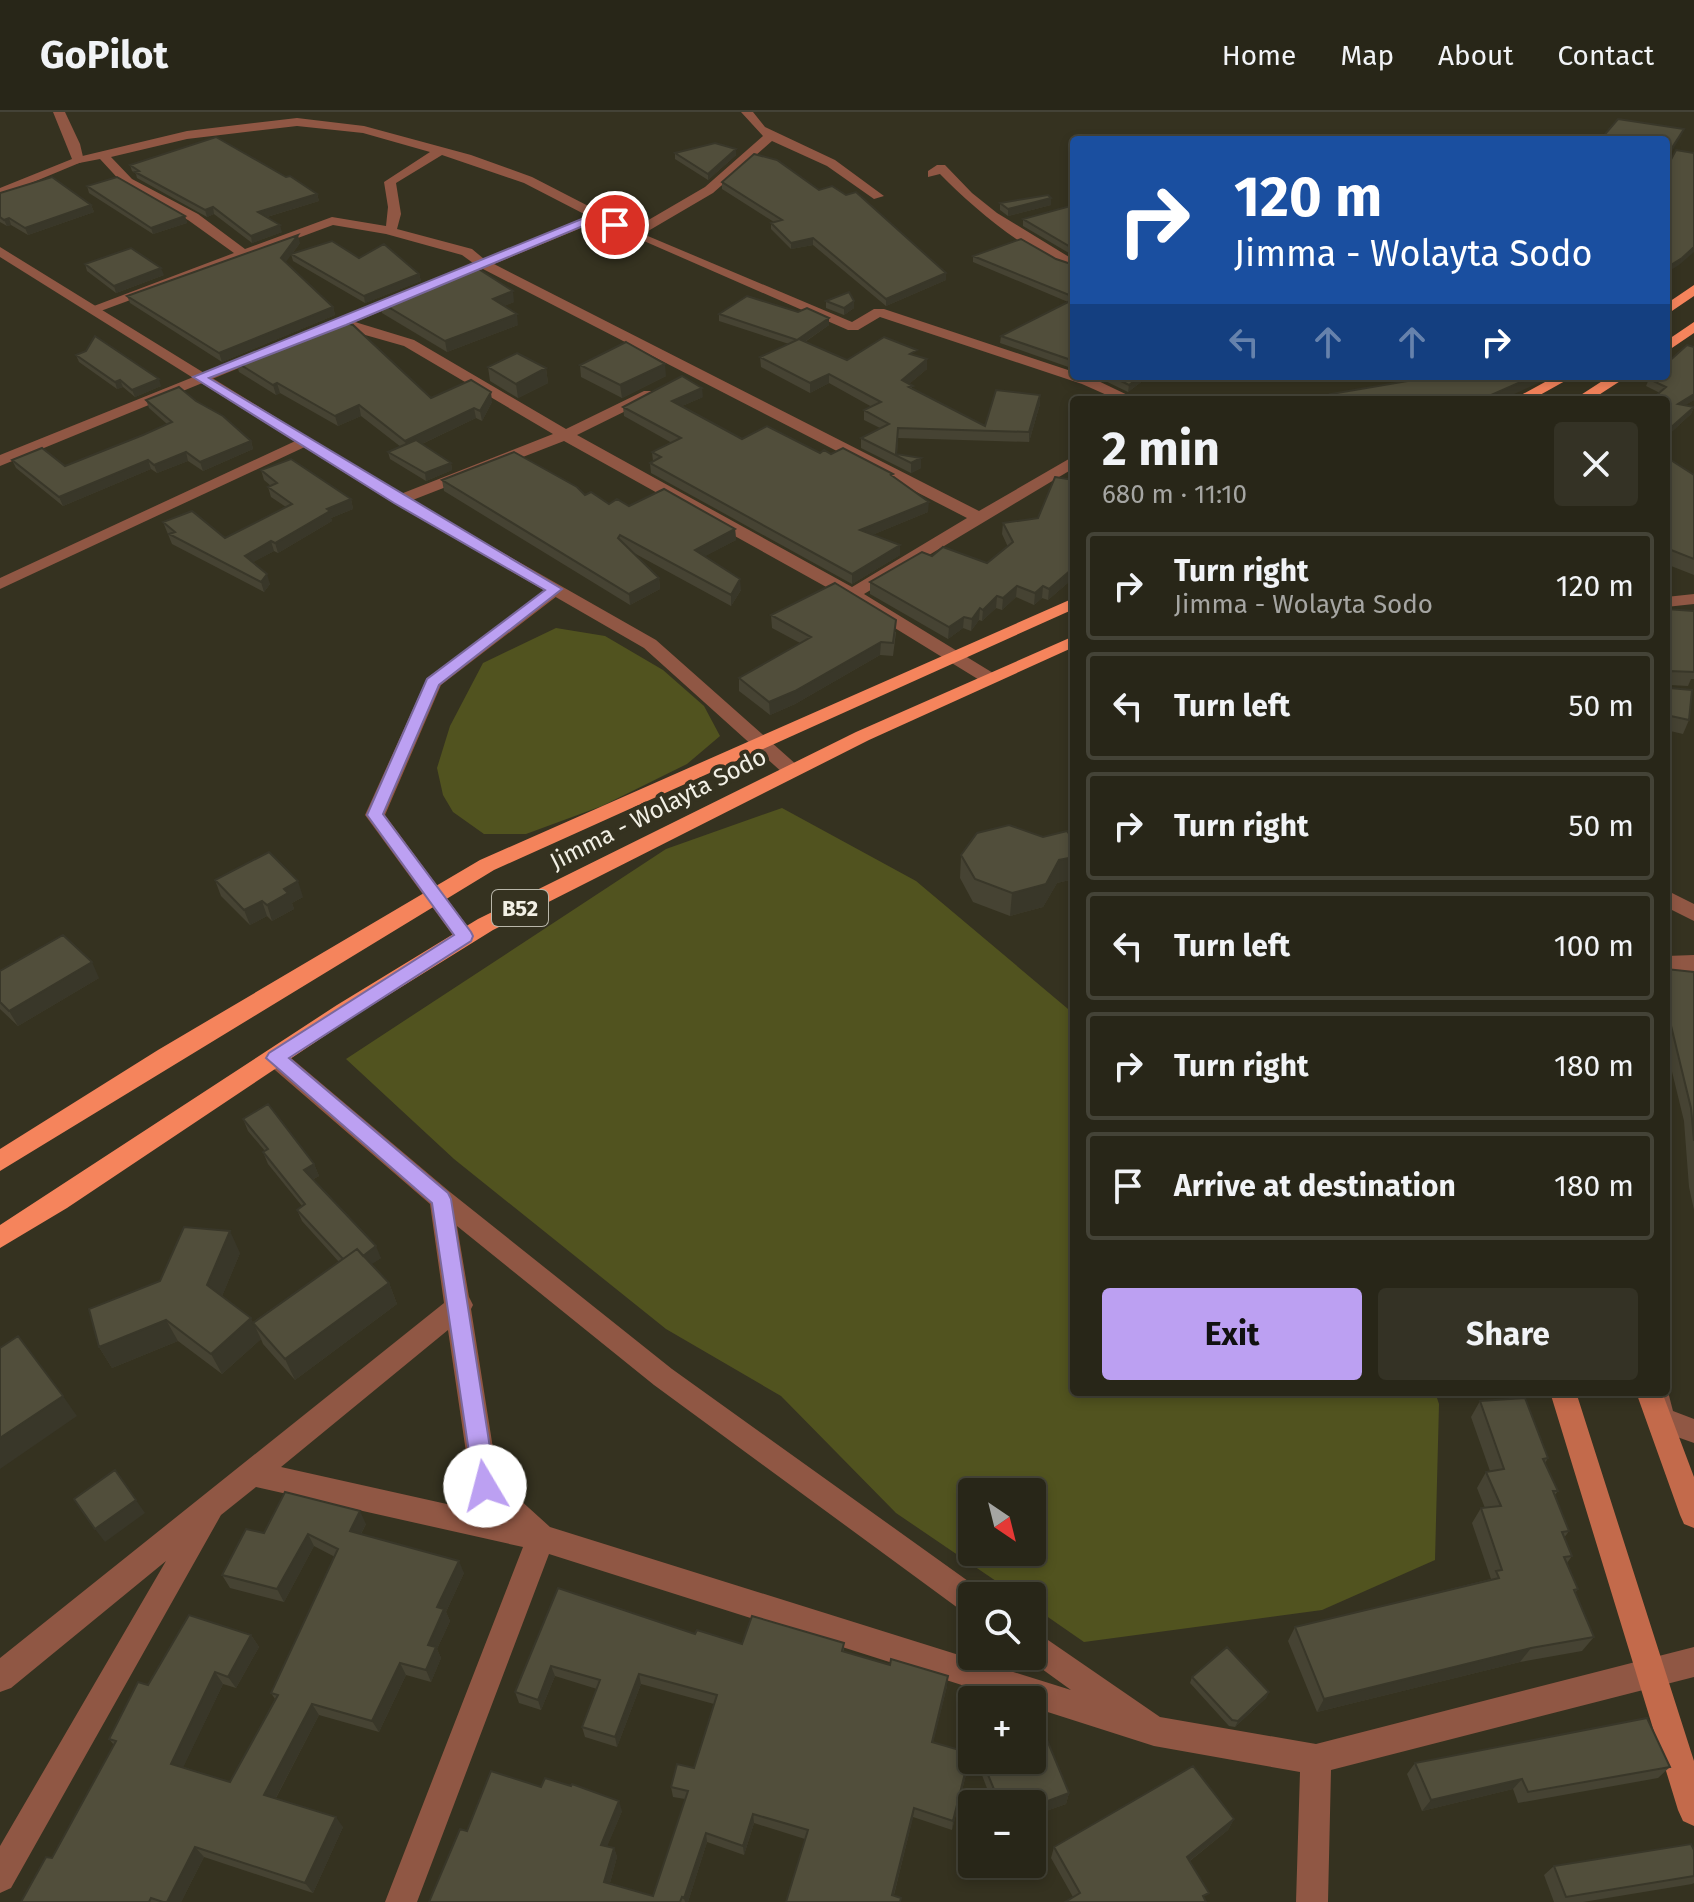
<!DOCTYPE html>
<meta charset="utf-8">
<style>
:root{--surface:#282618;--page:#343225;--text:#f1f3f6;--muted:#a5a5a2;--line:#444337;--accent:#bca0f2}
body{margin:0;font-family:"Fira Sans",sans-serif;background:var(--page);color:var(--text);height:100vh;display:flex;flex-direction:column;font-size:30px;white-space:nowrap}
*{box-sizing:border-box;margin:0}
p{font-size:26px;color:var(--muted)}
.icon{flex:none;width:44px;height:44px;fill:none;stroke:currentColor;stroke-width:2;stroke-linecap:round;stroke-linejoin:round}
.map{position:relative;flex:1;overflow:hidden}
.sheet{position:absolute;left:1070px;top:284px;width:600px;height:1000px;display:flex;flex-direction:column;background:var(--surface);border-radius:8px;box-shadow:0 4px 12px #0003,0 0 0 2px var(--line)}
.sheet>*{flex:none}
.banner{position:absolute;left:1070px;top:24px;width:600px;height:244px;border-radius:8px;box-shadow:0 4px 12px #0003,0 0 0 2px var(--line);background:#1a4fa0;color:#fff;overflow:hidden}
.needle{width:52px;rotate:145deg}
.fabs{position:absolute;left:958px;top:1366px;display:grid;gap:16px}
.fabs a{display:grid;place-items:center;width:88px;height:88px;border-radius:8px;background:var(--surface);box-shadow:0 4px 12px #0003,0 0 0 2px var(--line);font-size:40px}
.pin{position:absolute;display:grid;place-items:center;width:68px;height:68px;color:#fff;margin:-34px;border:4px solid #fff;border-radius:50%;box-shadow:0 2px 8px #0007}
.me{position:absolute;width:88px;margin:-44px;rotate:352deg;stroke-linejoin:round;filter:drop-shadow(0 0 6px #0008)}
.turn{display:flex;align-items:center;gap:28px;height:168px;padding:0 32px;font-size:36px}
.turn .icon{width:104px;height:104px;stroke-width:2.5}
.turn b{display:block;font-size:56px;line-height:68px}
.lanes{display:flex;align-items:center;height:76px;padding:0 32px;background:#0003;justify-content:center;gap:40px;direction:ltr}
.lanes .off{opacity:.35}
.round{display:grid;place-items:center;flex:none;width:84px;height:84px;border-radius:8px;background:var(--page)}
.summary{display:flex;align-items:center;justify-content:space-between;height:136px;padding:0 32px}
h1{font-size:48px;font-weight:700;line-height:60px}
.action{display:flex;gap:16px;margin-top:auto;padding:16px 32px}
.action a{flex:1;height:92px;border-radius:8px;background:var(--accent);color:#111;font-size:32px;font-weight:700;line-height:92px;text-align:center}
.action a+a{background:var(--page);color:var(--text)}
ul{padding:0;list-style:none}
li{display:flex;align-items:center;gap:24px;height:108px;margin:0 16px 12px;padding:0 16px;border:4px solid var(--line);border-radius:8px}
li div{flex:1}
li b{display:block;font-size:30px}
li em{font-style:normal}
header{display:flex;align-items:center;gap:48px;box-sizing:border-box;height:112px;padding:0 40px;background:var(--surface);border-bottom:2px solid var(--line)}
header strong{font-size:38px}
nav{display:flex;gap:44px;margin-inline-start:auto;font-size:28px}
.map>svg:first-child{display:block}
</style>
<header>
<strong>GoPilot</strong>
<nav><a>Home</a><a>Map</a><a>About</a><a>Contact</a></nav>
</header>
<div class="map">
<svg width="1694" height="1790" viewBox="0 0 1694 1790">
<rect width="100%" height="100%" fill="#353220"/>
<path fill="#51531f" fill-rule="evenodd" d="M556,516L605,524L663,558L704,594L720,624L687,652L602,694L526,722H484L453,700L443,683L437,656L450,614L483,551Z
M782,696L916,769L1074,902V1280H1435L1439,1292L1435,1448L1322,1498L1084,1530L1032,1494V1484H1018L896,1401L781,1284L666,1217L454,1047L346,947L666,737ZM972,1380H1032V1440H972Z"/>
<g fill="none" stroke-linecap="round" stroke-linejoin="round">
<path fill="#905744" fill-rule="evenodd" d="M741,0H753L765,15L835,48L884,84L874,87L827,54L772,29L713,81L643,122L852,210L874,197H884L1074,260V264L1092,266L1138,288H1118L1082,272L880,205L858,218H848L598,109L494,152L979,399L1074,344V356L864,482L993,561L996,565L993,569H981L846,486L564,329L405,391H393V385L553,322L404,234L330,213L473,151L462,143L386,122L333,113L98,200L86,197L234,141L188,108L124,73L100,47L74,52V46L187,19L297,6L364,14L471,43L532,65L633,117L705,75L763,24ZM297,14L363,21L430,40L384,70L388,95L386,114L332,105L245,137L198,102L132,67L111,45L187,27ZM442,43L524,71L588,104L484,147L472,137L397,117L401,102L396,71ZM483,157L967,406L852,475L577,323L654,285V279H644L566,317L414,228L355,210Z
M937,53H945L972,81L997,101L1074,148V158C1030,144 972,95 940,62L928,65V59Z
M263,237L268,238V244L0,354V343Z
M304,325L312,330L309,333L0,477V466Z
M555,472L564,477L561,481L441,573L385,703L471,819L475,824L471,829H457L365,703L427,566Z
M1694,482V492L1666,495V485Z
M1666,778L1694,792V809L1666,795Z
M1694,843V859L1666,860V844Z
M276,937L284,940L450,1080L672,1257L982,1479L984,1484H972V1503L962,1499L654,1273L457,1114L469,1185L473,1193L471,1197L498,1368L550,1415L1071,1578L1024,1544H1032V1517L1160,1605L1316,1632L1694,1535V1565L1331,1658L1328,1790H1296L1300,1660L1154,1634L1032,1595V1588H1009L549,1442L417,1790H385L523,1435L256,1375L221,1403L11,1776L0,1781V1734L166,1449L11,1576L0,1580V1546L444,1191L430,1092L268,952L265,946L268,940ZM448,1218L471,1374L475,1383L496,1403L281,1355Z
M1666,1272L1673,1299L1694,1307V1331L1652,1316L1644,1280H1666Z"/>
<path fill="#905744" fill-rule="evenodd" d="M53,0H65L80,32L84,49L0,84V76L72,47Z
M0,135L405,385L656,528L798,654L801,658L798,662H784L644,536L393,391L0,145Z"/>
<path fill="#c36a4b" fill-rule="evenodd" d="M1550,1280H1576L1694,1649V1714L1683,1709L1678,1698Z
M1636,1280H1662L1694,1365V1416L1684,1412L1680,1403Z"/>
<path fill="#f5845c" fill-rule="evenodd" d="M1694,173V184L1666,203V192Z
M1694,210V221L1666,240V229Z
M1556,264H1574L1531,288H1512Z
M1610,264H1628L1591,288H1573Z
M1074,486V497L494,758L0,1059V1037L158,938L480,748Z
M1074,524V535L869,628L493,818L353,905L67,1096L0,1136V1113L337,893L478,807L856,620Z"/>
</g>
<path fill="#464333" d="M736,37V43L708,68L675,47V41Z
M130,53L317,82L319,89L267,105L282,120L252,131L214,102L207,105L137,66L136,62L132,59Z
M722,70L819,78L946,161V168L886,194L813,133L791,137L771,117V111L774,110L722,77Z
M87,74L185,104L187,111L153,122L89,81Z
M0,81L91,93L94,100L28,123L11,113L7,114L0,110Z
M1051,86V93L1008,104L1000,98V91Z
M1074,93V144L1023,114V107Z
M300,131L292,142L359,146L419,162L421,169L365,191L293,149L291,142L285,150L333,195L335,203L222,250L130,191L127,184Z
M973,144L1056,147L1074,153V257L1000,231L1001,224L1068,190L973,150Z
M85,152L164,163L116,181L87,159Z
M826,189H854V196L844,203L826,196Z
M380,190H514L504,194L518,213L447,240L382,201Z
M798,200L829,213L805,230L847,248L917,244L927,247V257L909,272L913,277L985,314L1040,292L1029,330L898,326L897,342L921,346V356L911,361L861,336V326L880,316L864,308V298L872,295L829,271L810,281L761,255L760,245L789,232L719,209V202Z
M1694,235V288L1685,293L1694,295L1691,302L1666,325V288L1660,281L1646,274L1649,267Z
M86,239L161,274L135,285L123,275L117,277L79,250L76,243Z
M236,250L431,286L492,290L482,309L476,306L422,332L451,351L452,358L426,369L390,347L388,340L401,335L361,304L338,314L280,281L276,283L239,260Z
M580,253L666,264L622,286L581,265Z
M488,255L546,256L548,271L518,286L490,269Z
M1095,264H1149L1128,280Z
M1331,282L1501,288H1329Z
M703,285L682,294L742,327L831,342L893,365L928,400L872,423L900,443L852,472L651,361L650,351L653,349L652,340L672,331L624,304L623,295Z
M146,288L196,289L251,329L253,337L203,359L188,349L157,361L151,357L63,394L16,356L12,348L65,354L143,323L167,312L149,296Z
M1666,345L1694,363V463L1666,452Z
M261,358L351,387L353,397L331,406L332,409L278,441L274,439L253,450L270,472L264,480L172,432L163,410L225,426L286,395L271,385L268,375L271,374L264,368Z
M442,368L585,383L609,392L629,394L735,417L736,428L705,444L741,478L731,494L632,440L659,466L660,477L630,493L444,379Z
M1074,368V468L1070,469L1048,488L1042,486L1034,493L1016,485L1002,498L996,496L982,509L979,508L971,519L963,516L948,527L870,482V470L932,444L987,451L1008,435L1002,422L1003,411L1038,406Z
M1666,497L1694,499V567H1691L1688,574L1670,573V576L1689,608L1683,622L1666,618Z
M771,503L896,520L893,544L880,543L795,592L770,603L739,579V566L800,531L772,516Z
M1043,725L1074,729V767L1057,771L1043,795L1010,804L973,790L960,766L961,743Z
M215,768L303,785L292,791L294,797L272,809L267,804L250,813L221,784Z
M1666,857L1694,860V1098L1689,1075L1684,1009L1666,935Z
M0,859L99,866L18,914L0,897Z
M243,1007L314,1052L319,1064L312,1068L381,1146L371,1152L389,1171L397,1192L295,1268L263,1232L261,1227L222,1262L178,1229L112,1256L99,1235L240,1141L222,1184L253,1210L339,1150L302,1109L297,1098L302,1094L268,1052L263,1040L265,1039L248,1019Z
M1480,1289L1548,1346L1545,1351L1558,1379L1554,1384L1569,1419L1564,1426L1572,1444L1567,1451L1578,1477L1575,1481L1594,1525L1582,1539L1520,1550L1317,1600L1288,1529L1295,1515L1491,1467L1472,1411L1481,1396H1485L1477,1376L1486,1360L1490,1359L1471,1305Z
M366,1412L361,1422L464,1461L446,1500L450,1509L437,1537L441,1546L431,1570L406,1563L379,1620L319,1603L276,1686L343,1715L313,1781L204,1745L181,1790H21L52,1746L114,1633L109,1627L148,1573L251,1523L259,1535L236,1576L223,1572L183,1655L230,1670L275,1587L271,1581L335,1445L314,1434L284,1490L230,1476L222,1463L264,1421Z
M558,1476L695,1522L742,1532L844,1531V1540L947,1574L933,1630L970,1641L969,1651L952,1718L913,1705L894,1783L900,1790L805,1727L754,1711L744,1743L707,1730L688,1790H429L467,1719L541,1675L622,1699L607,1734L614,1736L617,1745L610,1771L653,1784L685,1687L673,1685L671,1675L694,1656L714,1592L641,1572L617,1635L585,1625L582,1615L597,1577L555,1564L541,1598L519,1591L515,1580Z
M1192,1565L1269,1580L1266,1586L1235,1615L1229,1614L1190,1571Z
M977,1648H1032L1069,1681L1066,1692L1032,1704V1692H993L977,1650Z
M1415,1651L1670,1655L1658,1666L1518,1691L1513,1677L1422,1699L1407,1662Z
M1234,1707L1228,1718L1190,1749L1205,1788L1073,1785L1051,1746L1054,1735Z
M1694,1738V1771L1692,1772L1583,1790H1554L1544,1763L1554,1754Z"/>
<path fill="#393729" d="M1684,17L1681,24L1666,49L1668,42Z
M736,37V43L708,68V62Z
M317,82L319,89L260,107L258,100Z
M1051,86V93L1008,104V97Z
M91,93L94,100L28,123L25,116Z
M213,95L214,102L207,105L205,98Z
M185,104L187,111L153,122L151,116Z
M9,106L11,113L7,114L4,108Z
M280,113L282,120L252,131L251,124Z
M298,123L300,131L283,154L281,146Z
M813,126V133L791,137V131Z
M1694,135V140L1679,153L1666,161V156Z
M161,156L164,163L116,181L114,174Z
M946,161V168L886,194V187Z
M419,162L421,169L365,191L364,184Z
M513,179L514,190L495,198L493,187Z
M854,189V196L844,203V196Z
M333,195L335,203L222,250L219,241Z
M517,202L518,213L447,240L445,229Z
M829,206V213L797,235V228Z
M927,247V257L902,278V268Z
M665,252L666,264L622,286L620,273Z
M546,256L548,271L518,286L516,272Z
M829,262V271L810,281V271Z
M1141,264H1149L1128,280L1129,273Z
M1534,264H1554L1501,288H1480Z
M159,267L161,274L135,285L132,278Z
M120,268L123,275L117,277L115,270Z
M277,271L280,281L276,283L273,273Z
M702,276L703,285L673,298L672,289Z
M491,280L492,290L482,309L480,299Z
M1694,282V288L1676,299L1678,292Z
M1040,283V292L1029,330V320Z
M359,293L361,304L338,314L335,304Z
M1694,295L1691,302L1666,325L1668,318Z
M474,296L476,306L407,339L405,329Z
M251,329L253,337L203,359L200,350Z
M186,340L188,349L157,361L154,353Z
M921,346V356L911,361V351Z
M148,348L151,357L63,394L59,385Z
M451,351L452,358L426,369L425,361Z
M351,387L353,397L331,406L332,409L278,441L275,431L327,397Z
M929,390L928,400L860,428V418Z
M735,417L736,428L696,449L695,438Z
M271,429L274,439L248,453L245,444Z
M900,433V443L852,472V462Z
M1072,457H1074V468L1070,469L1048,488L1049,477Z
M267,462L270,472L264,480L261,470Z
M659,466L660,477L630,493L629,482Z
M740,467L741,478L731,494V483Z
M1017,474L1016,485L1002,498L1003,486Z
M1043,474L1042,486L1034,493L1035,481Z
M997,484L996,496L982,509L983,498Z
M980,496L979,508L971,519L972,507Z
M964,505L963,516L948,527L949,515Z
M881,530L880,543L795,592L770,603L769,590Z
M1074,745V767L1057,771L1043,795L1010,804L1012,781L1059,748Z
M298,769L303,785L292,791L294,797L272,809L267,793L284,777Z
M262,789L267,804L250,813L244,798Z
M92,850L99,866L18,914L9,899Z
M314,1052L319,1064L308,1070L304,1058Z
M230,1119L240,1141L218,1194L207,1173Z
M376,1134L381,1146L353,1165L349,1154Z
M389,1171L397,1192L295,1268L285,1247Z
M251,1206L261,1227L222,1262L211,1242Z
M166,1208L178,1229L112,1256L99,1235Z
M63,1284L77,1304L0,1357V1326Z
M136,1388L145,1401L105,1430L95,1417Z
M360,1399L366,1412L356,1431L350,1419Z
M308,1422L314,1434L284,1490L277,1477Z
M459,1449L464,1461L446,1500L450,1509L437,1537L441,1546L431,1570L426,1558L428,1533L437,1495Z
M251,1523L259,1535L236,1576L228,1565Z
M1531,1536L1520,1550L1317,1600L1324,1587Z
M400,1551L406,1563L379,1620L372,1609Z
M551,1554L555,1564L541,1598L538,1588Z
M215,1560L223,1572L180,1662L171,1652Z
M639,1562L641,1572L617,1635L615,1625Z
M948,1564L947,1574L931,1640L932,1630Z
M1269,1580L1266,1586L1235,1615L1238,1609Z
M312,1592L319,1603L272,1693L264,1683Z
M970,1641L969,1651L952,1718L953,1709Z
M1522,1667L1513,1677L1422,1699L1431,1688Z
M1069,1681L1066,1692L1032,1704V1695Z
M619,1689L622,1699L604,1742L601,1733Z
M914,1696L913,1705L892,1790V1783Z
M753,1702L754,1711L744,1743L743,1734Z
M336,1705L343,1715L313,1781L305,1771Z
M1234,1707L1228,1718L1182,1755L1187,1745Z
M706,1721L707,1730L688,1790H685L684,1786Z
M195,1735L204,1745L181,1790H167Z
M614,1736L617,1745L608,1778L604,1770Z"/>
<path fill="#514e3b" stroke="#393729" stroke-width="2" d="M1618,7L1684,17L1668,42H1666V28H1600Z
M216,25L286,65L290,64L317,82L258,100L280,113L251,124L213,95L205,98L135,60L139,59L130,53Z
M715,31L736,37L708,62L675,41Z
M1676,38L1694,41V135L1682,146L1666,156V57Z
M754,42L777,48L819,78L832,74L846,83L856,80L946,161L886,187L813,126L791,131L771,111L782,108L722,70Z
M52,65L91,93L25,116L9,106L4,108L0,105V81Z
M117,65L185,104L151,116L87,74Z
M1048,83L1051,86L1008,97L1000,91Z
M1074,93V137L1023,107Z
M298,123L281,146L333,195L219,241L127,184Z
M1021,127L1056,147L1074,153V185L973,144Z
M332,129L359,146L384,132L419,162L364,184L291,142Z
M131,136L161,156L114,174L85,152Z
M477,156L513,179L493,187L517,202L445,229L380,190Z
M849,180L854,189L844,196L826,189Z
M747,184L798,200L807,196L829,206L797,228L719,202Z
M1074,187V249L1001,224Z
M338,208L353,213L431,286L471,268L491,280L480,299L474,296L405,329L359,293L335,304L277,271L273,273L236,250Z
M95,224L159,267L132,278L120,268L115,270L76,243L86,239Z
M884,225L917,238L910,242L927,247L902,268L913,274L909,275L985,314L996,278L1040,283L1029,320L898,316L896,342L921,346L911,351L861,326L889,312L864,298L881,290L829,262L810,271L760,245L799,227L847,248Z
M626,230L665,252L620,273L580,253Z
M1687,233L1694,235V282L1678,292L1694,295L1668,318L1666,317V288H1651L1666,275L1649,267L1652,264H1666V252Z
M517,241L546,256L516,272L488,255Z
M682,264L702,276L672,289L742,327L767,314L820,341L824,338L831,342L843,336L893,362L891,363L929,390L860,418L900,433L852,462L650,351L661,345L652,340L681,326L623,295Z
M1111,264H1141L1129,273Z
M1437,264H1534L1480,288H1341L1331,282Z
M179,275L196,289L223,304L251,329L200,350L186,340L154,353L148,348L59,385L12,348L42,336L65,354L143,323L172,310L146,288Z
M416,328L451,351L425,361L388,340Z
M514,340L577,375L585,383L591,380L609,392L617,387L629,394L664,377L735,417L695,438L740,467L731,483L620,423L618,426L659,466L629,482L442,368Z
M1666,345L1694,363V447L1666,436Z
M291,347L351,387L327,397L330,399L275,431L271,429L245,444L267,462L261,470L169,422L175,420L163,410L192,399L225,426L292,392L268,375L277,371L261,358Z
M1055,365L1074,368V457H1072L1049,477L1043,474L1035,481L1017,474L1003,486L997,484L983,498L980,496L972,507L964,505L949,515L870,470L922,440L932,444L943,435L987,451L1013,430L1003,411L1038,406Z
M835,471L896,508L893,531L881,530L795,579L769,590L739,566L811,525L771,503Z
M1666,497L1694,499V560L1670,559V576L1692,578L1689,608L1666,603Z
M1009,713L1043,725L1067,719L1074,729V745L1059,748L1046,772L1012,781L975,767L961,743L977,721Z
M269,740L298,769L284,777L288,781L267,793L262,789L244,798L215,768Z
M63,823L92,850L9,899L0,890V859Z
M1666,857L1694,860V1029L1691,996L1666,893Z
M268,992L314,1052L304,1058L376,1134L363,1144L357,1137L343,1147L297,1098L305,1092L263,1040L268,1037L243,1007Z
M184,1115L230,1119L207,1173L251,1206L211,1242L166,1208L99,1235L89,1197L160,1169Z
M357,1137L389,1171L285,1247L253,1211Z
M18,1224L63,1284L0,1326V1236Z
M1525,1286L1548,1346L1543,1347L1558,1379H1553L1569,1419L1562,1420L1572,1444L1564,1445L1578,1477L1574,1478L1594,1525L1531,1536L1324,1587L1295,1515L1499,1466L1496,1459L1502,1458L1481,1396L1501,1394L1486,1360L1504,1357L1480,1289Z
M115,1358L136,1388L95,1417L74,1387Z
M285,1380L360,1399L350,1419L459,1449L437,1495L444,1497L428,1533L436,1535L426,1558L400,1551L372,1609L312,1592L264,1683L336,1705L305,1771L195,1735L167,1790H163L151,1786L149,1790H21L46,1745L52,1746L116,1629L109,1627L138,1570L148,1573L189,1503L251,1523L228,1565L215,1560L171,1652L230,1670L278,1583L271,1581L338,1437L308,1422L277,1477L222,1463L246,1417L264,1421Z
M558,1476L695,1522L697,1518L742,1532L752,1504L844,1531L842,1539L890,1553L891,1547L948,1564L932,1630L970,1641L953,1709L914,1696L892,1783L901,1786L900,1790H786L808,1718L753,1702L743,1734L706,1721L684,1786L682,1785L680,1790H429L460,1717L467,1719L491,1659L541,1675L545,1666L571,1674L572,1672L619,1689L601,1733L614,1736L604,1770L653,1784L688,1679L671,1675L677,1652L694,1656L717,1583L639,1562L615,1625L582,1615L600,1568L551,1554L538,1588L515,1580Z
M1227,1535L1269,1580L1238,1609L1232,1608L1192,1565Z
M1647,1606L1670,1655L1528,1680L1522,1667L1431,1688L1415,1651Z
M1042,1616L1069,1681L1032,1695V1692H1000L982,1648H1032V1619Z
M1193,1654L1234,1707L1187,1745L1209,1781L1203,1784L1206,1790H1065L1080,1781L1054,1735Z
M1691,1732L1694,1738V1764L1566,1785L1554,1754Z"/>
<path fill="#bca0f2" stroke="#7a689d" stroke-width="2" d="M594,102H602L621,113L615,116L597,108L346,213L209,266L562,477L439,573L383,702L471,820L473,824L471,829L289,946L448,1081L451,1087L496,1374L493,1381L485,1384L477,1381L474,1374L432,1091L266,946L269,941L454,823L367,703L427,567L545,478L394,391L193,265Z"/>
<g text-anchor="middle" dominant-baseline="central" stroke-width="8" stroke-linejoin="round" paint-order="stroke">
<rect fill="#353220" stroke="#b9b7aa" stroke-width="2" x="492" y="778" width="56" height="36" rx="6"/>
<g font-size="22" font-weight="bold" fill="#f2f0e5">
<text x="520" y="796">B52</text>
</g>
<g font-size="24" fill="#f2f0e5" stroke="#353220">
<text transform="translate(658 697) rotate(-27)">Jimma - Wolayta Sodo</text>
</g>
</g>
</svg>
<div class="fabs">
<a><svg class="needle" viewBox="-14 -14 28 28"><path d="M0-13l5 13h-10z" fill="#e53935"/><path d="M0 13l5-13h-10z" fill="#a5a5a2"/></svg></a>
<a><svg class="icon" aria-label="search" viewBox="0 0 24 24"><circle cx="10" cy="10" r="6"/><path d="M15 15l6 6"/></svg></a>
<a>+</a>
<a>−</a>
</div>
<div class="pin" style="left:615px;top:113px;background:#d93025"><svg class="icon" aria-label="arrive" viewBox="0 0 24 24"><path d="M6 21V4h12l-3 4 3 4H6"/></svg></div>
<svg class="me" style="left:485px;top:1374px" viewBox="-20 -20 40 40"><circle r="19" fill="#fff"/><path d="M0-13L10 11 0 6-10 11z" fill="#bca0f2"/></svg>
<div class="banner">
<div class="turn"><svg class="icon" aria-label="right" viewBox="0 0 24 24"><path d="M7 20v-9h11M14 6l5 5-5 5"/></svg><div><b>120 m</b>Jimma - Wolayta Sodo</div></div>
<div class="lanes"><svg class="icon off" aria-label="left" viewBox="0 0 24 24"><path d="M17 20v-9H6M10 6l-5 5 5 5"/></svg><svg class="icon off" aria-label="ahead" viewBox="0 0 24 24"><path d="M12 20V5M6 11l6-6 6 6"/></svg><svg class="icon off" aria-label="ahead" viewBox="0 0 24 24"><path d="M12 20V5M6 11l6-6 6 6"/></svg><svg class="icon" aria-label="right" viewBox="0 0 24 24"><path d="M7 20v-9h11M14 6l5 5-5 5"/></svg></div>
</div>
<section class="sheet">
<div class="summary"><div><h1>2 min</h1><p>680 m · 11:10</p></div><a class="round"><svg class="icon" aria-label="close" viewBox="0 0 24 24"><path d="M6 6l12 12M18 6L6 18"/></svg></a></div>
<ul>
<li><svg class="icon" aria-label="right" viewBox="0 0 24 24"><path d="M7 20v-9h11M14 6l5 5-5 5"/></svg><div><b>Turn right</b><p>Jimma - Wolayta Sodo</p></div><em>120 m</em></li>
<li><svg class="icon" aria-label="left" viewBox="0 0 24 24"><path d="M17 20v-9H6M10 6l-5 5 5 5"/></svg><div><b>Turn left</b></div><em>50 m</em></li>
<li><svg class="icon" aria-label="right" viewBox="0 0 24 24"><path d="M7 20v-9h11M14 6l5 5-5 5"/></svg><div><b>Turn right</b></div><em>50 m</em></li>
<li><svg class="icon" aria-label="left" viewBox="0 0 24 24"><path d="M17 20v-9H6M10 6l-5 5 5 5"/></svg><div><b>Turn left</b></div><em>100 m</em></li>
<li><svg class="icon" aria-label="right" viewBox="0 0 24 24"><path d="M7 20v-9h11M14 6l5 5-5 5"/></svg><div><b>Turn right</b></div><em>180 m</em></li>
<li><svg class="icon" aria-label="arrive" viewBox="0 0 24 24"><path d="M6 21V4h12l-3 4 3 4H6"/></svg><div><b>Arrive at destination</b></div><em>180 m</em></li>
</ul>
<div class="action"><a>Exit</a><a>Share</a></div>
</section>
</div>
